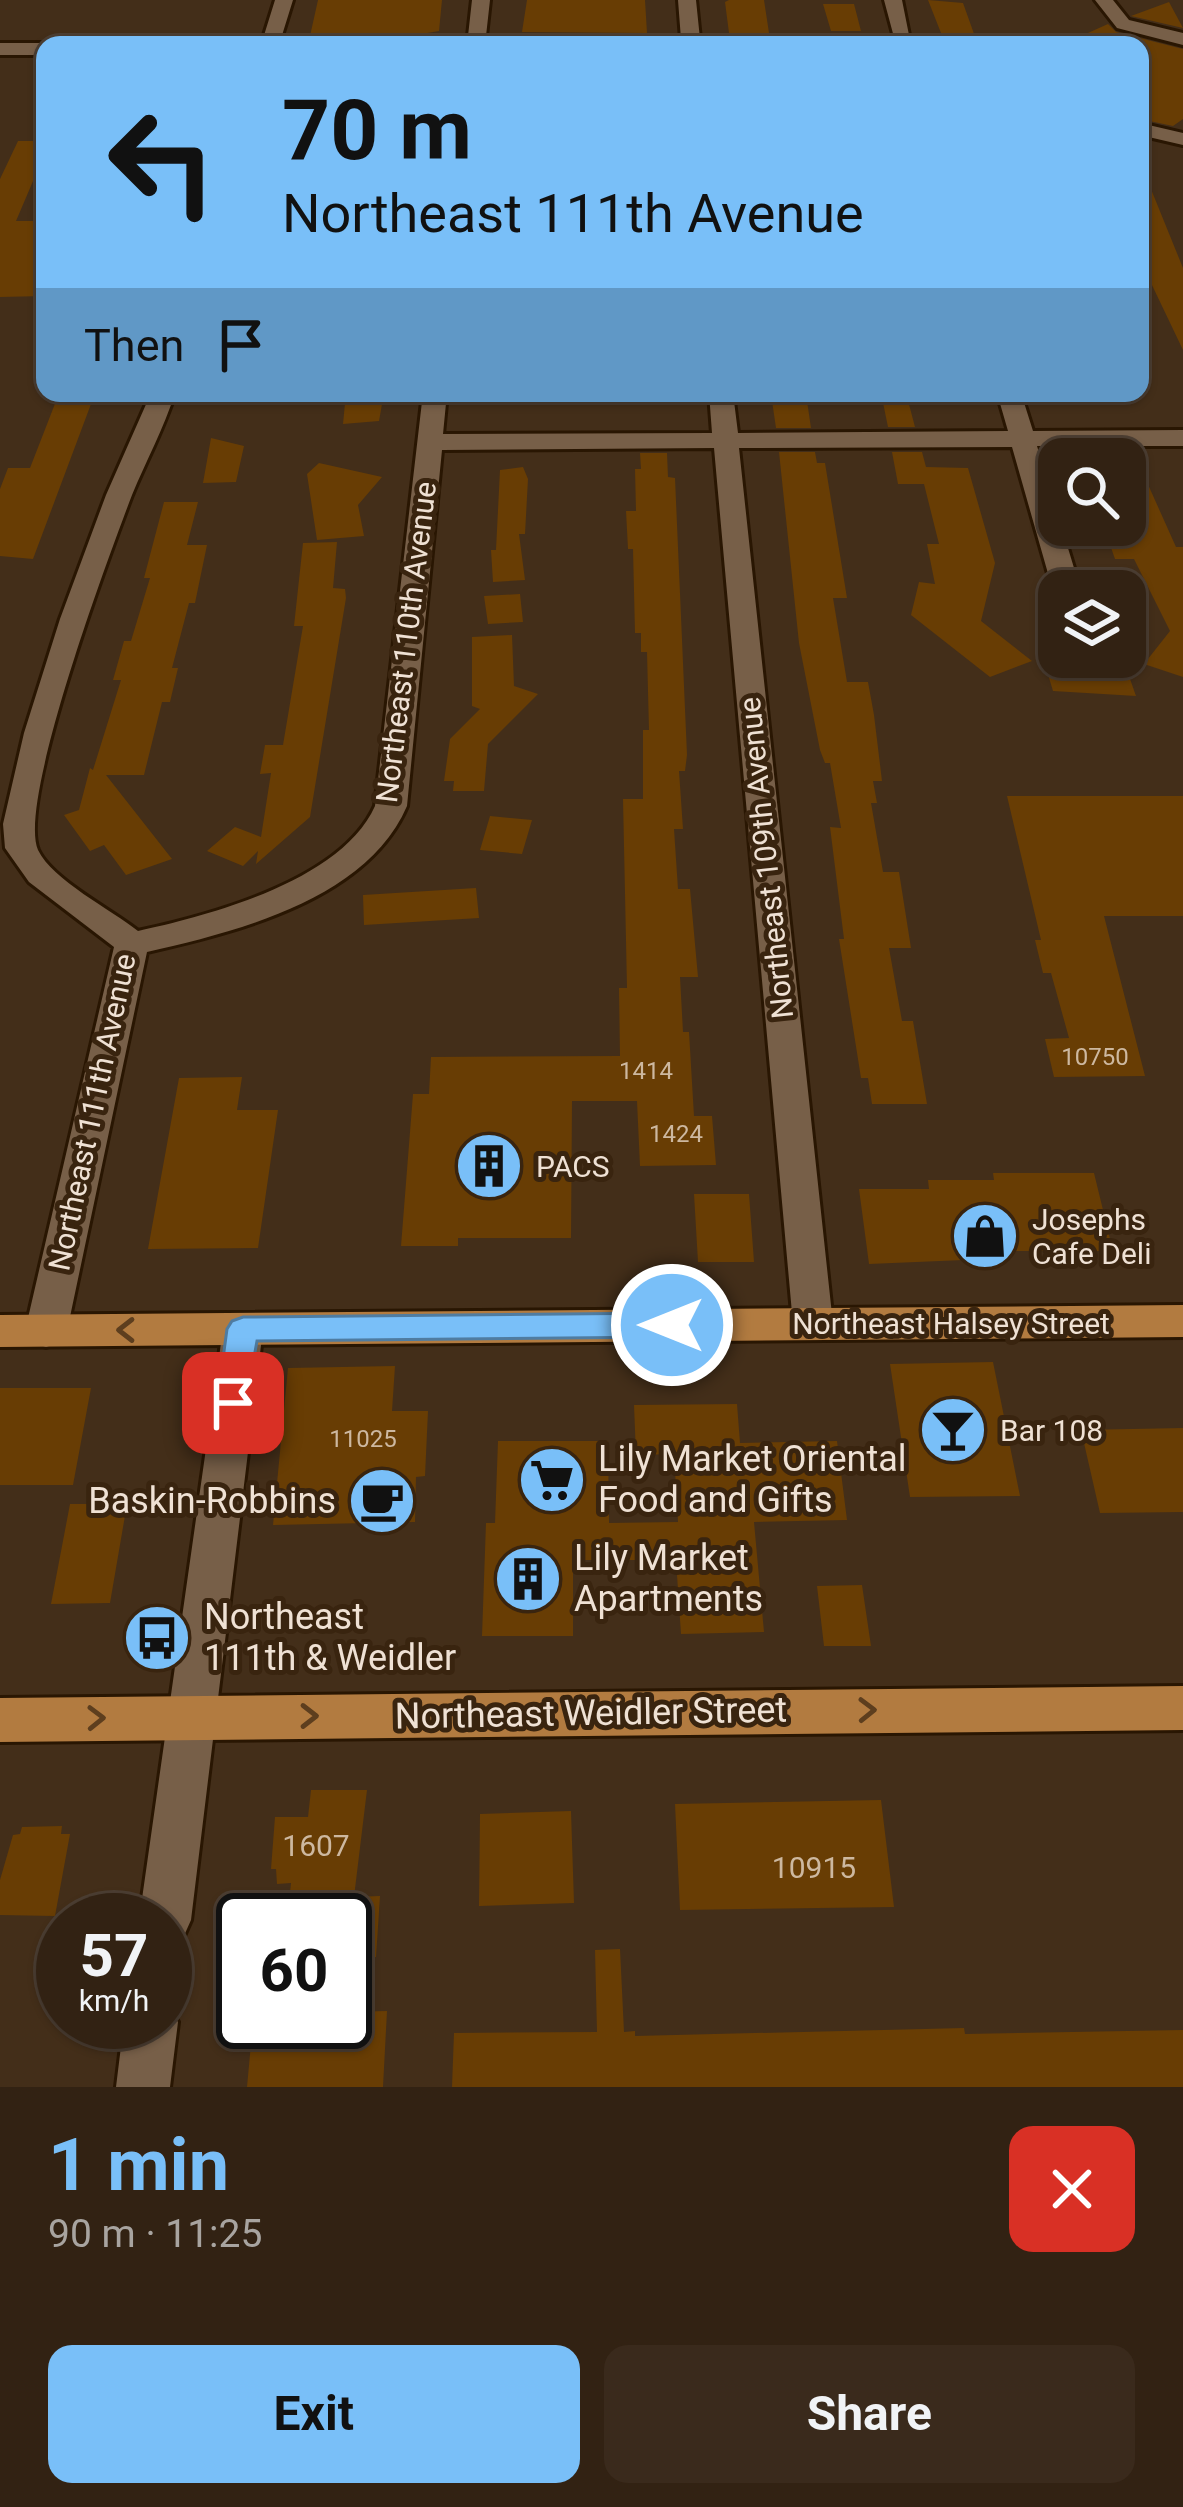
<!DOCTYPE html>
<meta charset="utf-8">
<style>
:root{--surface:#322213;--page:#3a2a1c;--text:#f1f3f6;--muted:#a8a4a0;--line:#4d3f33;--accent:#79bff8}
body{margin:0;font-family:Roboto,sans-serif;background:var(--page);color:var(--text);height:100vh;display:flex;flex-direction:column;font-size:45px;white-space:nowrap}
*{box-sizing:border-box;margin:0}
p{font-size:39px;color:var(--muted)}
.icon{flex:none;width:66px;height:66px;fill:none;stroke:currentColor;stroke-width:2;stroke-linecap:round;stroke-linejoin:round}
.map{position:relative;height:2087px;overflow:hidden}
.sheet{display:flex;flex-direction:column;background:var(--surface);flex:1}
.sheet>*{flex:none}
.banner{position:absolute;left:36px;top:36px;width:1113px;height:366px;border-radius:24px;box-shadow:0 3px 9px #0004,0 0 0 3px var(--line);background:#79bff8;color:#111;overflow:hidden}
.buttons{position:absolute;left:1038px;top:438px;display:grid;gap:24px}
.buttons a{display:grid;place-items:center;width:108px;height:108px;border-radius:24px;background:var(--surface);box-shadow:0 3px 9px #0004,0 0 0 3px var(--line);font-size:60px}
.speed{position:absolute;left:36px;top:1893px;display:flex;gap:24px;font-size:60px;font-weight:700;text-align:center}
.speed>*{display:grid;place-content:center;width:156px;height:156px;border-radius:50%;background:var(--surface);box-shadow:0 3px 9px #0004,0 0 0 3px var(--line);line-height:1}
.speed small{font-size:30px;font-weight:400}
.speed .limit{border:6px solid #111;border-radius:18px;background:#fff;color:#111}
.pin{position:absolute;display:grid;place-items:center;width:102px;height:102px;color:#fff;margin:-51px;border-radius:24px;box-shadow:0 6px 18px #0006}
.me{position:absolute;width:132px;margin:-66px;rotate:270deg;stroke-linejoin:round;filter:drop-shadow(0 0 9px #0008)}
.turn{display:flex;align-items:center;gap:42px;height:252px;padding:0 48px;font-size:54px}
.turn .icon{width:156px;height:156px;stroke-width:2.5}
.turn b{display:block;font-size:84px;line-height:102px}
.then{display:flex;align-items:center;height:114px;padding:0 48px;background:#0003;gap:24px;font-size:45px}
.round{display:grid;place-items:center;flex:none;width:126px;height:126px;border-radius:24px;background:var(--page)}
.head{display:flex;align-items:center;justify-content:space-between;height:204px;padding:0 48px}
h1{font-size:72px;font-weight:700;line-height:90px;color:var(--accent)}
.button{display:flex;gap:24px;margin-top:auto;padding:24px 48px}
.button a{flex:1;height:138px;border-radius:24px;background:var(--accent);color:#111;font-size:48px;font-weight:700;line-height:138px;text-align:center}
.button a+a{background:var(--page);color:var(--text)}
.map>svg:first-child{display:block}
</style>
<div class="map">
<svg width="1183" height="2087" viewBox="0 0 1183 2087">
<rect width="100%" height="100%" fill="#432e19"/>
<path fill="#683d04" d="M318,0H442L439,31L405,37L310,36Z
M527,0H645L647,33L522,32Z
M729,0H764L769,33H729L725,2Z
M928,0L963,3L978,45L941,33Z
M1169,2L1183,28L1131,16Z
M823,4H854L861,31H831Z
M1108,24L1116,32L1183,49V119L1173,126L1140,119V45H1061Z
M18,141H45V153L16,221H45V296L0,297V179Z
M1140,162L1183,268V350L1140,260Z
M346,393H384L379,421L343,424Z
M881,393H906L915,427H888Z
M771,394H806L811,428H776Z
M58,396H94L33,559L0,556V489L8,468H30Z
M211,438L244,446L236,482L203,483Z
M1125,451H1133L1176,547H1183V677L1144,664L1170,631L1134,559H1115L1103,525H1125Z
M779,452H815L817,463H825L847,598H833L847,682H868L874,715L882,781H873L877,803H871L883,872H899L911,948H889L902,1021H913L927,1104H872L868,1078H861L839,939H844L830,827L841,828L830,763H825L820,750L799,643Z
M892,452H922L926,467L968,468L995,563L981,621L1032,661L990,677L911,615L919,582L935,584L927,544H939L924,484H898Z
M640,453H667L668,477L675,478L687,755L685,771H679L683,829H674L678,889H690L698,977H680L683,1032H689L694,1116H712L716,1165L640,1166L637,1101H572L571,1238H458V1246H401L413,1094H429L431,1057L620,1056L619,988H627L623,799H643V730H649L647,652H641V633H635L633,549H628L626,511H636L635,469H641Z
M319,463L382,477L358,505L364,536L317,540L307,474Z
M523,467L528,479L525,534H519L525,580L493,582L491,550H496L500,470Z
M164,502H198L187,545H207L195,603H189L172,668H178L170,702H162L144,775H106L172,859L126,875L104,845L90,851L64,815L79,810L90,768L93,770L121,680H113L124,641H131L150,578H144Z
M337,542L333,588L345,589L346,598L310,817L256,864L258,851L243,866L207,851L235,827L261,837L271,773L260,774L265,745H283L303,626H294L303,543Z
M520,594L523,622L488,624L484,596Z
M512,635L514,686L538,694L488,744L484,791H453L454,781H444L450,739L480,709L472,706V637Z
M1123,659L1136,696L1053,691L1044,661Z
M1007,796H1183V916H1104L1145,1076L1054,1077L1045,1039L1069,1038L1051,973H1043L1035,940H1041Z
M490,816L532,820L522,854L480,850Z
M476,888L479,918L364,925L363,895Z
M242,1077L237,1110H278L258,1248L148,1249L179,1078Z
M993,1173H1094L1113,1251H1010L1011,1258L869,1264L859,1189H929L928,1180H994Z
M694,1194H749L754,1262H698Z
M993,1362L1020,1496L910,1497L890,1364Z
M395,1366L392,1411H428L425,1476L416,1477L415,1522L273,1525L288,1368Z
M0,1388H91L73,1485H0Z
M737,1404L740,1443L837,1441L847,1520L754,1522L764,1632L681,1634L676,1560H573V1636H482L486,1523H495L498,1441H608L609,1523L678,1522L674,1454L636,1455L634,1405Z
M1183,1428V1512L1100,1513L1081,1430Z
M70,1504H127L110,1603L51,1604Z
M862,1585L871,1646H824L817,1586Z
M311,1790H367L354,1897L380,1896L376,1957H345V1920H287L291,1883L277,1884L276,1869H271L275,1817H308Z
M881,1800L894,1907L680,1910L675,1804Z
M571,1811L574,1903L479,1906L480,1814Z
M62,1826L61,1834H70L55,1916L0,1915V1880L13,1835L20,1834L22,1827Z
M620,1949L624,2032L635,2031V2036L964,2028L965,2034L1183,2030V2087H452L454,2033L597,2032L595,1950Z
M387,2011L383,2087H247L253,2022H345V2012Z"/>
<g fill="none" stroke-linecap="round" stroke-linejoin="round">
<g stroke="#291602" stroke-width="6">
<path id="street" d="M275,0H293L279,45H261Z
M472,0H490L485,45H467Z
M678,0H696L700,39H862L871,45H658L681,39Z
M884,0H902L911,45L895,41Z
M1095,0H1113L1129,20L1183,33V45L1117,28Z
M0,43H45L51,45H45V55H0Z
M1140,123L1183,133V145L1140,135Z
M151,393H175C164,428 146,461 132,495C110,553 17,801 38,850C52,880 112,910 138,931C212,915 342,880 375,806L423,393H447L443,434L712,433L709,393H733L738,433L1008,431L997,393H1021L1033,431L1183,430V446H1037L1081,591H1059V597L1053,591L1012,447L739,448L833,1324L827,1335L813,1340L799,1335L793,1324L714,448L442,450L407,806C367,899 239,931 147,952L67,1331L61,1342L46,1347L31,1342L25,1331L114,947L29,882L5,848L3,824L24,733L60,619L106,495Z"/>
</g>
<g stroke="#291602" stroke-width="6">
<path id="secondary" d="M243,1313L257,1318L263,1329L191,1920L183,1938L165,1945V1920H139L223,1329L229,1318Z
M165,2001L178,2022L170,2087H116L124,2022H165Z"/>
</g>
<g stroke="#291602" stroke-width="6">
<path id="primary" d="M1183,1305V1337L0,1347V1315Z
M1183,1686V1730L0,1742V1698Z"/>
</g>
<use href="#street" fill="#775f48" fill-rule="evenodd"/>
<use href="#secondary" fill="#775f48" fill-rule="evenodd"/>
<use href="#primary" fill="#b27b40" fill-rule="evenodd"/>
</g>
<defs><path id="oneway-chevron" d="M-2-3.5L2.5 0L-2 3.5" fill="none" stroke-width="1.6" stroke-linecap="round" stroke-linejoin="round" transform="scale(3)"/></defs>
<g stroke="#5d3e1e">
<use href="#oneway-chevron" transform="translate(126 1330) rotate(180)"/>
<use href="#oneway-chevron" transform="translate(867 1710) rotate(-1)"/>
<use href="#oneway-chevron" transform="translate(309 1716)"/>
<use href="#oneway-chevron" transform="translate(96 1718) rotate(-1)"/>
</g>
<path fill="#79bff8" stroke="#4f7ca1" stroke-width="3" d="M672,1313L683,1316L687,1325L683,1333L672,1337L257,1341L244,1412L233,1416L222,1412L217,1403L227,1329L232,1321L243,1317Z"/>
<defs>
<g id="building-disc" transform="scale(3.45)"><circle r="9.5" fill="#79bff8" stroke="#39240f"/><path d="M-4-6H4V6H1V3H-1V6H-4ZM-2.5-4.3h1.7v1.8h-1.7ZM.8-4.3h1.7v1.8H.8ZM-2.5-1h1.7V.8h-1.7ZM.8-1h1.7V.8H.8Z" fill="#111"/></g>
<g id="shop-disc" transform="scale(3.45)"><circle r="9.5" fill="#79bff8" stroke="#39240f"/><path d="M-5-2.5h2.3a2.7 3.5 0 0 1 5.4 0H5L5.5 6h-11ZM-1.5-2.5h3a1.5 2.3 0 0 0-3 0Z" fill="#111"/></g>
<g id="bar-disc" transform="scale(3.45)"><circle r="9.5" fill="#79bff8" stroke="#39240f"/><path d="M-6-5H6L.8 .8V4.5H3.5V6h-7V4.5H-.8V.8Z" fill="#111"/></g>
<g id="supermarket-disc" transform="scale(3.45)"><circle r="9.5" fill="#79bff8" stroke="#39240f"/><path d="M-6-5.5h2.5l.6 2H6L4.5 2H-2.5L-4.4-4H-6ZM-1.5 3.2a1.3 1.3 0 1 0 .1 0ZM3 3.2a1.3 1.3 0 1 0 .1 0Z" fill="#111"/></g>
<g id="cafe-disc" transform="scale(3.45)"><circle r="9.5" fill="#79bff8" stroke="#39240f"/><path d="M-5.5-4.5H6V0H3Q3 3.5 0 3.5H-2.5Q-5.5 3.5-5.5 0ZM3-3.2v2h1.7v-2ZM-6 4.5H4V6H-6Z" fill="#111"/></g>
<g id="bus-disc" transform="scale(3.45)"><circle r="9.5" fill="#79bff8" stroke="#39240f"/><path d="M-5-6H5V4H4V6H2V4H-2V6H-4V4H-5ZM-3.5-4V0h7V-4ZM-3.5 1.2v1.5H-2V1.2ZM2 1.2v1.5H3.5V1.2Z" fill="#111"/></g>
</defs>
<g fill-rule="evenodd">
<use href="#building-disc" x="489" y="1166"/>
<use href="#shop-disc" x="985" y="1236"/>
<use href="#bar-disc" x="953" y="1430"/>
<use href="#supermarket-disc" x="552" y="1480"/>
<use href="#cafe-disc" x="382" y="1501"/>
<use href="#building-disc" x="528" y="1579"/>
<use href="#bus-disc" x="157" y="1638"/>
</g>
<g text-anchor="middle" dominant-baseline="central" stroke-width="10" stroke-linejoin="round" paint-order="stroke">
<g font-size="24" fill="#cdb8a0">
<text x="1095" y="1057">10750</text>
<text x="646" y="1071">1414</text>
<text x="676" y="1134">1424</text>
<text x="363" y="1439">11025</text>
</g>
<g font-size="30" fill="#efe1d4" stroke="#39240f">
<text transform="translate(406 642) rotate(-83)">Northeast 110th Avenue</text>
<text transform="translate(766 858) rotate(-96)">Northeast 109th Avenue</text>
<text transform="translate(92 1112) rotate(-78)">Northeast 111th Avenue</text>
<text x="951" y="1323">Northeast Halsey Street</text>
</g>
<g font-size="30" fill="#efe1d4" stroke="#39240f" text-anchor="start">
<text x="536" y="1166">PACS</text>
<text x="1032" y="1219">Josephs<tspan x="1032" dy="34">Cafe Deli</tspan></text>
<text x="1000" y="1430">Bar 108</text>
</g>
<g font-size="30" fill="#cdb8a0">
<text x="316" y="1845">1607</text>
<text x="814" y="1867">10915</text>
</g>
<g font-size="36" fill="#efe1d4" stroke="#39240f" text-anchor="start">
<text x="598" y="1459">Lily Market Oriental<tspan x="598" dy="41">Food and Gifts</tspan></text>
<text x="336" y="1501" text-anchor="end">Baskin-Robbins</text>
<text x="574" y="1558">Lily Market<tspan x="574" dy="41">Apartments</tspan></text>
<text x="204" y="1617">Northeast<tspan x="204" dy="41">111th &amp; Weidler</tspan></text>
</g>
<g font-size="36" fill="#efe1d4" stroke="#39240f">
<text transform="translate(591 1713) rotate(-1)">Northeast Weidler Street</text>
</g>
</g>
</svg>
<div class="buttons">
<a><svg class="icon" aria-label="search" viewBox="0 0 24 24"><circle cx="10" cy="10" r="6"/><path d="M15 15l6 6"/></svg></a>
<a><svg class="icon" aria-label="layers" viewBox="0 0 24 24"><path d="M12 4l9 5-9 5-9-5zM3 14l9 5 9-5"/></svg></a>
</div>
<div class="speed"><div>57<small>km/h</small></div><div class="limit">60</div></div>
<div class="pin" style="left:233px;top:1403px;background:#d93025"><svg class="icon" aria-label="arrive" viewBox="0 0 24 24"><path d="M6 21V4h12l-3 4 3 4H6"/></svg></div>
<svg class="me" style="left:672px;top:1325px" viewBox="-20 -20 40 40"><circle r="17" fill="#79bff8" stroke="#fff" stroke-width="3"/><path d="M0-11L8 9 0 5-8 9z" fill="#fff"/></svg>
<div class="banner">
<div class="turn"><svg class="icon" aria-label="left" viewBox="0 0 24 24"><path d="M17 20v-9H6M10 6l-5 5 5 5"/></svg><div><b>70 m</b>Northeast 111th Avenue</div></div>
<div class="then">Then<svg class="icon" aria-label="arrive" viewBox="0 0 24 24"><path d="M6 21V4h12l-3 4 3 4H6"/></svg></div>
</div>
</div>
<section class="sheet">
<div class="head"><div><h1>1 min</h1><p>90 m · 11:25</p></div><a class="round" style="background:#d93025;color:#fff"><svg class="icon" aria-label="close" viewBox="0 0 24 24"><path d="M6 6l12 12M18 6L6 18"/></svg></a></div>
<div class="button"><a>Exit</a><a>Share</a></div>
</section>
